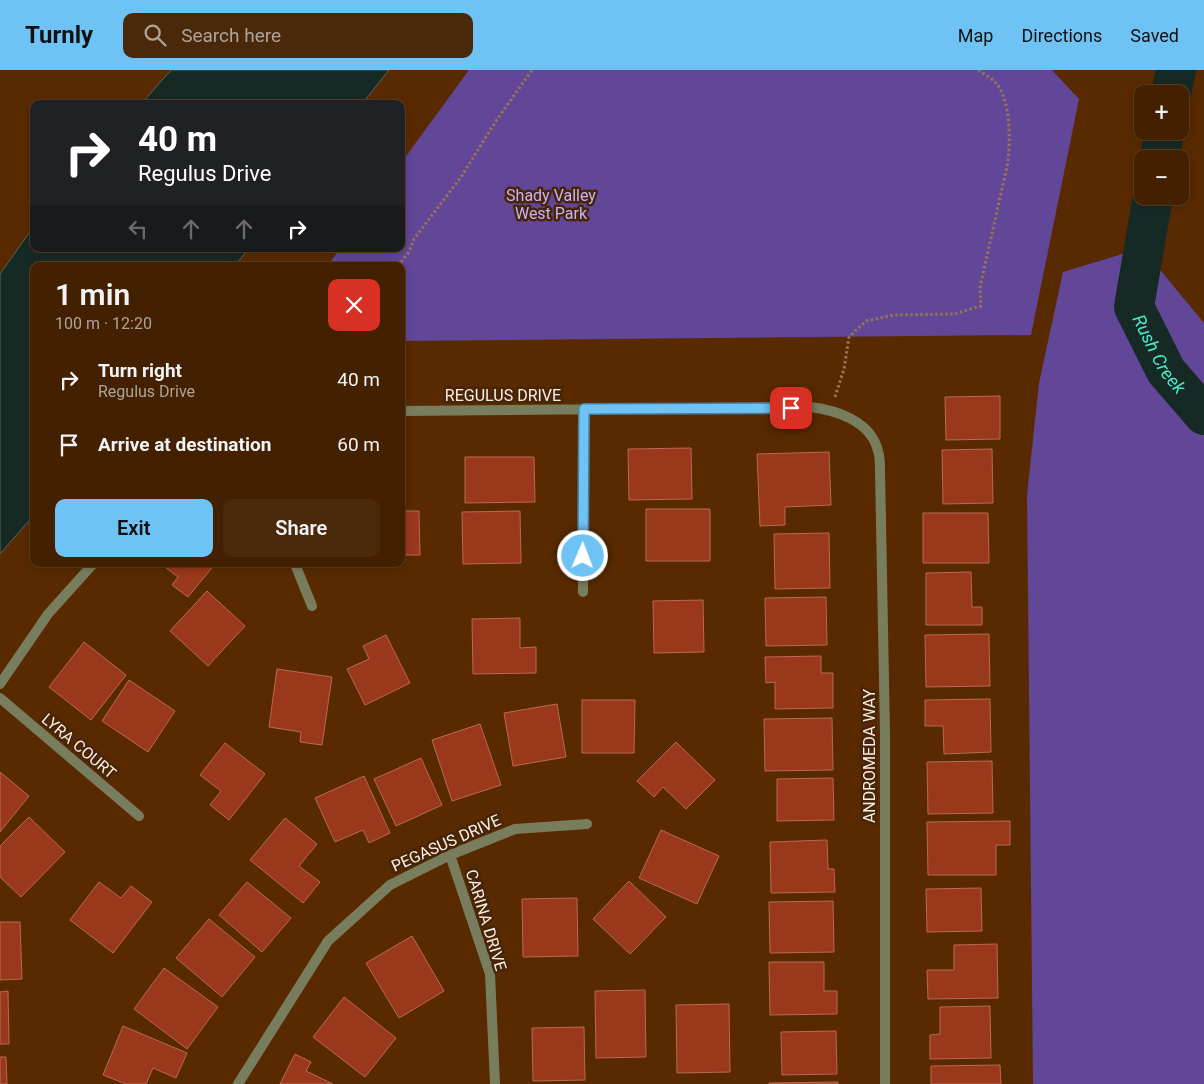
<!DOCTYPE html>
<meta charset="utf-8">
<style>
:root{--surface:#432000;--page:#4a280a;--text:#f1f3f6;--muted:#afa399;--line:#5b3e22;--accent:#6fc2f4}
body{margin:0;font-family:Roboto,sans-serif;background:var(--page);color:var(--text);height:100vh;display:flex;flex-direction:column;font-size:19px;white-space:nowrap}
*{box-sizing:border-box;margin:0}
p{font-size:16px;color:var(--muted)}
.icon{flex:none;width:28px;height:28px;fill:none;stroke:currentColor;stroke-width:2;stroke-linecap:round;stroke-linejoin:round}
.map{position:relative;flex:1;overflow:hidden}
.side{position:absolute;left:30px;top:192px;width:375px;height:305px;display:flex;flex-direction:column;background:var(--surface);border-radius:10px;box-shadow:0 2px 8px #0003,0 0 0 1px var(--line)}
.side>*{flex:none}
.guide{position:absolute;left:30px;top:30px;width:375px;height:152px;border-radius:10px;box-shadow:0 2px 8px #0003,0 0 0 1px var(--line);background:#202124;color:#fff;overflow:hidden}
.tools{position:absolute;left:1134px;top:15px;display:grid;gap:10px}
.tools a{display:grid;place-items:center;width:55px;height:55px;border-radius:10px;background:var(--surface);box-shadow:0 2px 8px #0003,0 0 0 1px var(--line);font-size:25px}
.pin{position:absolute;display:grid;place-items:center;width:42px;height:42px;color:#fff;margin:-21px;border-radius:10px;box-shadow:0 2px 8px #0006}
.me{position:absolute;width:55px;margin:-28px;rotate:1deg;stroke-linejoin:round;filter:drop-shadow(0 0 4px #0008)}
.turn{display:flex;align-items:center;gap:18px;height:105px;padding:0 25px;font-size:22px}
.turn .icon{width:65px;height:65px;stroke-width:2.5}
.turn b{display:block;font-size:35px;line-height:42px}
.lanes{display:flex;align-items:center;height:48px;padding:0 25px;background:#0003;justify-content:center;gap:25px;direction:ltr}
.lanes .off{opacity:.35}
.round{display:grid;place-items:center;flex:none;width:52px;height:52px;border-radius:10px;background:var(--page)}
.overview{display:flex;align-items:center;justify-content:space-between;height:85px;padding:0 25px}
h1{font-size:30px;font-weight:600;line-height:38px}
.primary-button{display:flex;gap:10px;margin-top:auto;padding:10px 25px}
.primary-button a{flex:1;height:58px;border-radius:10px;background:var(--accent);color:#111;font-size:20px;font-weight:600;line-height:58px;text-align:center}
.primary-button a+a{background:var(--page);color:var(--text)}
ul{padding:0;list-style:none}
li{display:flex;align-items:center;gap:15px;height:65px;padding:0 25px}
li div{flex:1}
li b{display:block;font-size:19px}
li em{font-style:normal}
header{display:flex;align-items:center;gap:30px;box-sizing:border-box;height:70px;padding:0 25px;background:var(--accent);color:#111}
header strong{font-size:24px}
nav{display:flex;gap:28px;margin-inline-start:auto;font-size:18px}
.search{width:350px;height:45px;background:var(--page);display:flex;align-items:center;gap:12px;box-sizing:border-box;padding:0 18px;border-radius:10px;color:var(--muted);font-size:19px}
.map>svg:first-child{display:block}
</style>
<header>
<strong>Turnly</strong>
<div class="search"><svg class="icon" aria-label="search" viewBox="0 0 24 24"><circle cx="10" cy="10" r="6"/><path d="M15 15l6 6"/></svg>Search here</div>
<nav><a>Map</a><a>Directions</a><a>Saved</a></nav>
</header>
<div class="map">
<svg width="1204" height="1014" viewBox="0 0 1204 1014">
<rect width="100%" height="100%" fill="#592a00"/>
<path fill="#624698" d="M469,0H1052L1079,29L1031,265L401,271V196H327L340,179H401V93Z
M1142,178L1204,253V1014H1033L1027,425L1039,313L1063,202Z"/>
<path fill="#162a25" stroke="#5c655e" d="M171,0H389L362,34H141Z
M34,156V179H248L235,196H34V445L0,484V204Z"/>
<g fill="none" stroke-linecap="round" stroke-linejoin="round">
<g stroke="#162a25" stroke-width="40">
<path d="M1171,24L1176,0"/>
<path d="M1160,89L1164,61"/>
<path id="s1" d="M1153,126L1134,237L1166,301L1204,345"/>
</g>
</g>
<path fill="#9a381b" stroke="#b96a53" d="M1000,326V369L946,370L945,327Z
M691,378L692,429L629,430L628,379Z
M992,379L993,433L943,434L942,380Z
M829,382L831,435L785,437V455L760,456L757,384Z
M465,387H534L535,432L465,433Z
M646,439H710V491H646Z
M401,441H419L420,485H401Z
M520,441L521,493L463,494L462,442Z
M923,443H988L989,493H923Z
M829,463L830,518L775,519L774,464Z
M161,494H215L188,527L172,515L178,507Z
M971,502L972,537H982V555H926V503Z
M207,521L245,556L208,596L170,561Z
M826,527L827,575L766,576L765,528Z
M703,530L704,582L654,583L653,531Z
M520,548V578L536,577V603L473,604L472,549Z
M989,564L990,616L926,617L925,565Z
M386,565L410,613L365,635L347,599L369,589L363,576Z
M84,572L126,605L91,650L49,617Z
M821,586V603H833V638L775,639V612L766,613L765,587Z
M277,599L332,607L322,675L300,672L301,662L269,657Z
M129,610L175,641L148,682L102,651Z
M990,629L991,682L944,684L943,656H925V630Z
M582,630H635L634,683H582Z
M557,634L566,687L513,696L504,643Z
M832,648L833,700L765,701L764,649Z
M480,654L501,715L452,731L432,670Z
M676,672L715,710L686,739L663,717L654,727L637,711Z
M225,673L265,704L229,750L210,735L221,721L200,705Z
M421,688L442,735L396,756L374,709Z
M992,691L993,743L928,744L927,692Z
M0,702L29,726L0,762Z
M364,706L390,763L369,773L363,760L335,772L315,728Z
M833,708L834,750L777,751V709Z
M29,747L65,782L21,827L0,807V776Z
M285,748L317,774L299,796L320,812L303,833L250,790Z
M1010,751V775H996V805H928L927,752Z
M661,760L719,786L697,834L639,808Z
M827,770L828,799H834L835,822L771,823L770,772Z
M629,811L666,847L630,884L593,849Z
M99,812L121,828L131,816L152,832L113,883L70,850Z
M247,812L291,848L262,882L219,845Z
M981,818L982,861L927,862L926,819Z
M577,828L578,886L523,887L522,829Z
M833,831L834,882L770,883L769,832Z
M209,849L255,887L222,927L176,888Z
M0,852H20L22,909L0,910Z
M412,866L444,921L399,948L366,893Z
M997,874L998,928L928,929L927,900H954V875Z
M769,892H824V921H837V944L770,945Z
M164,898L218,937L187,979L134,939Z
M645,920L646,987L596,988L595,921Z
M8,921L9,974H0V922Z
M344,927L396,968L365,1007L313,967Z
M729,934L730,1002L677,1003L676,935Z
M990,936L991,988L930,989V965L940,964V937Z
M123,956L187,983L176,1008L153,998L146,1014H126L103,1005Z
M584,957L585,1010L533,1011L532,958Z
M836,961L837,1004L782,1005L781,962Z
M295,984L311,992L306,1001L333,1014H280Z
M0,987H6L7,1014H0Z
M1000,995L1001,1014H931V996Z
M838,1012V1014H769V1013Z"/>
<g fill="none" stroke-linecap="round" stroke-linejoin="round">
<path stroke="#977456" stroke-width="3" stroke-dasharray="2.5 2.5" stroke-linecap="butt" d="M398,196L409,182L414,169L461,107L496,51L532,0
M835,327L844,299L849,267L866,251L894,245L954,244L981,236L980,217L1008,92C1010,68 1011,38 999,17C994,9 985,5 978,0"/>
<path stroke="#787e5d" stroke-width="10" d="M401,341L810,337C836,340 871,351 878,381C880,387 880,394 880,400L885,663V1014
M295,494L312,536
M583,522L584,339
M0,614L48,544L93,494
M0,628L139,746
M450,785L490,904L495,1014
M238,1014L328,871L390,815L450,785L515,759L587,754"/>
</g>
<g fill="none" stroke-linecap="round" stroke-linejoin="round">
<g stroke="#487e9f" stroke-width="12">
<path id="route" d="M583,486L584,339L791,338"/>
</g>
<use href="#route" stroke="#6fc2f4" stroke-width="9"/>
</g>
<g text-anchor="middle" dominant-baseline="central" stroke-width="5" stroke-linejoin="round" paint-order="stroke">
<g font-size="16" fill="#c7b3fa" stroke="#462508">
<text x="551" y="125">Shady Valley<tspan x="551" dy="18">West Park</tspan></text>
</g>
<g font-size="16" fill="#feeee4" stroke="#462508">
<text x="503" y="325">REGULUS DRIVE</text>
<text transform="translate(79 676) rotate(40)">LYRA COURT</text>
<text transform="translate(869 686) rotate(-90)">ANDROMEDA WAY</text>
<text transform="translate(446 773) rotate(-24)">PEGASUS DRIVE</text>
<text transform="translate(486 850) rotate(73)">CARINA DRIVE</text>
</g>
<g font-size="18" font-style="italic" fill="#50e7c8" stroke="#462508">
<text stroke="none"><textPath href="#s1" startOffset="166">Rush Creek</textPath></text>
</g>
</g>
</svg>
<div class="tools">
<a>+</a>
<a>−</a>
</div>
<div class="pin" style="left:791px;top:338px;background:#d93025"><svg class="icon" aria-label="arrive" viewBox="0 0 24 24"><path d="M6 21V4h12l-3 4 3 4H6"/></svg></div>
<svg class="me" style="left:583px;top:486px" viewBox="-20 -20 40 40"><circle r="17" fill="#6fc2f4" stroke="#fff" stroke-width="3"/><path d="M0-11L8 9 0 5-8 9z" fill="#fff"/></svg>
<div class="guide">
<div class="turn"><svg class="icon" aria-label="right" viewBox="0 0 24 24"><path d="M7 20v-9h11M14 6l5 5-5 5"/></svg><div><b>40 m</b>Regulus Drive</div></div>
<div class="lanes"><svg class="icon off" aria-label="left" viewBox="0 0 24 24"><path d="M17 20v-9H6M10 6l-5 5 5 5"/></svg><svg class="icon off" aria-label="ahead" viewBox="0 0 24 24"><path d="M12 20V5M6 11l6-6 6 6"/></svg><svg class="icon off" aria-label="ahead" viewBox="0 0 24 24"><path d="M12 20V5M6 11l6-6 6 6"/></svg><svg class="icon" aria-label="right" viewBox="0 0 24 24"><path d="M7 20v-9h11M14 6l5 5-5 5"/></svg></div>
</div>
<section class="side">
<div class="overview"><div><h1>1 min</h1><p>100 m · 12:20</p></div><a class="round" style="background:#d93025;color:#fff"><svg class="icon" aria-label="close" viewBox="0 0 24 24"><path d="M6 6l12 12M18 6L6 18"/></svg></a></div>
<ul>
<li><svg class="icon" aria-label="right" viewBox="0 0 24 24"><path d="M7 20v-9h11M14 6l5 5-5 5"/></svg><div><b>Turn right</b><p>Regulus Drive</p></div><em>40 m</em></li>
<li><svg class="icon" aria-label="arrive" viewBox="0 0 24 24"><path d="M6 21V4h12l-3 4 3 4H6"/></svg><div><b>Arrive at destination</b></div><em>60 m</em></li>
</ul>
<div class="primary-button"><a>Exit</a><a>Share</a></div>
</section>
</div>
